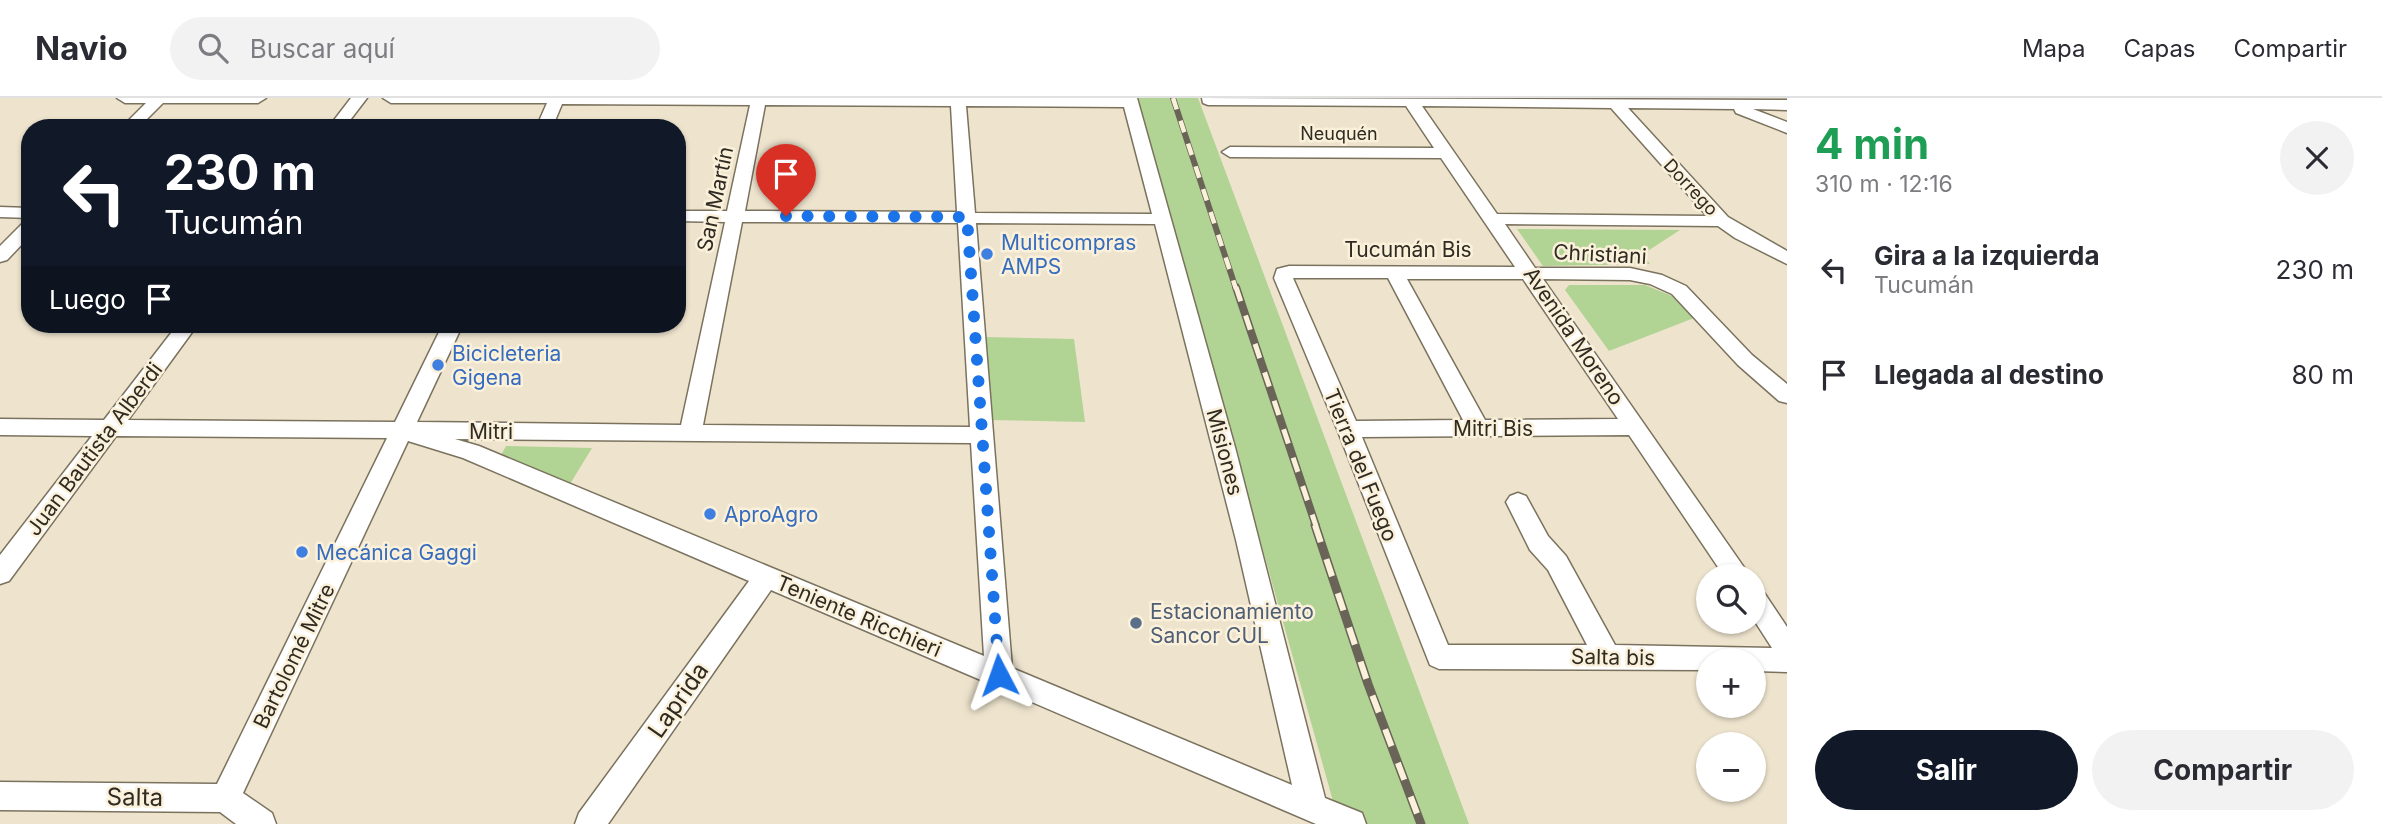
<!DOCTYPE html>
<html lang="es">
<meta charset="utf-8">
<style>
:root{--surface:#fff;--page:#f2f2f3;--text:#2b2b33;--muted:#7c7c81;--line:#e1e1e2;--accent:#111827}
body{margin:0;font-family:Inter,sans-serif;background:var(--page);color:var(--text);height:100vh;display:flex;flex-direction:column;font-size:26px;white-space:nowrap}
*{box-sizing:border-box;margin:0}
p{font-size:23px;color:var(--muted)}
.icon{flex:none;width:38px;height:38px;fill:none;stroke:currentColor;stroke-width:2;stroke-linecap:round;stroke-linejoin:round}
.map{position:relative;flex:1;overflow:hidden}
.drawer{display:flex;flex-direction:column;background:var(--surface);width:595px}
.drawer>*{flex:none}
.hud{position:absolute;left:21px;top:21px;width:665px;height:214px;border-radius:28px;box-shadow:0 2px 5px #0004;background:#111827;color:#fff;overflow:hidden}
.tools{position:absolute;left:1696px;top:466px;display:grid;gap:14px}
.tools a{display:grid;place-items:center;width:70px;height:70px;border-radius:50%;background:var(--surface);box-shadow:0 2px 5px #0004;font-size:35px}
.pin{position:absolute;display:grid;place-items:center;width:60px;height:60px;color:#fff;margin:-72px -30px;border-radius:50% 50% 50% 0;rotate:-45deg;box-shadow:0 0 7px #0007}
.pin .icon{rotate:45deg}
.me{position:absolute;width:77px;margin:-38px;rotate:356deg;stroke-linejoin:round;filter:drop-shadow(0 0 5px #0008)}
.turn{display:flex;align-items:center;gap:24px;height:147px;padding:0 28px;font-size:32px}
.turn .icon{width:91px;height:91px;stroke-width:2.5}
.turn b{display:block;font-size:49px;line-height:60px}
.then{display:flex;align-items:center;height:66px;padding:0 28px;background:#0003;gap:14px;font-size:26px}
.round{display:grid;place-items:center;flex:none;width:74px;height:74px;border-radius:37px;background:var(--page)}
.headline{display:flex;align-items:center;justify-content:space-between;height:119px;padding:0 28px}
h1{font-size:42px;font-weight:700;line-height:52px;color:#1e9e55}
.cta{display:flex;gap:14px;margin-top:auto;padding:14px 28px}
.cta a{flex:1;height:80px;border-radius:42px;background:var(--accent);color:#fff;font-size:28px;font-weight:700;line-height:80px;text-align:center}
.cta a+a{background:var(--page);color:var(--text)}
ul{padding:0;list-style:none}
li{display:flex;align-items:center;gap:21px;height:105px;padding:0 28px}
li div{flex:1}
li b{display:block;font-size:26px}
li em{font-style:normal}
header{display:flex;align-items:center;gap:42px;box-sizing:border-box;height:98px;padding:0 35px;background:var(--surface);border-bottom:2px solid var(--line)}
header strong{font-size:33px}
nav{display:flex;gap:38px;margin-inline-start:auto;font-size:24px}
.search{width:490px;height:63px;background:var(--page);display:flex;align-items:center;gap:18px;box-sizing:border-box;padding:0 24px;border-radius:38px;color:var(--muted);font-size:26px}
main{display:flex;flex:1;min-height:0}
.map>svg:first-child{display:block}
</style>
<header>
<strong>Navio</strong>
<div class="search"><svg class="icon" aria-label="search" viewBox="0 0 24 24"><circle cx="10" cy="10" r="6"/><path d="M15 15l6 6"/></svg>Buscar aquí</div>
<nav><a>Mapa</a><a>Capas</a><a>Compartir</a></nav>
</header>
<main>
<div class="map">
<svg width="1787" height="726" viewBox="0 0 1787 726">
<rect width="100%" height="100%" fill="#eee4ce"/>
<path fill="#b1d394" d="M1137,0H1198L1469,726H1364L1336,714Z
M1517,131L1680,132L1643,156L1650,166L1543,168Z
M1569,187H1645L1672,198L1694,220L1609,253L1565,192Z
M984,239L1074,241L1085,324L988,322Z
M506,348L592,350L567,391L500,359Z"/>
<g fill="none" stroke-linecap="round" stroke-linejoin="round">
<g stroke="#7b725e" stroke-width="3">
<path id="street" d="M117,0H266L258,5H163L138,30H121L146,5H125Z
M351,0H367L344,30H328Z
M383,0H1137L1236,353L1325,700L1362,715L1366,726H1316L771,492L608,726H575L579,715L749,483L463,360L408,343L243,695L272,715L276,726H236L220,714L0,712V684L217,686L387,340L116,338L9,483L0,486V457L92,338L0,337V321L104,322L178,226H198L128,322L395,324L443,226H463L417,324L681,327L725,124L677,123V113H727L750,7L562,6L552,30H536L547,5H391ZM765,7L951,8L957,114L745,113ZM966,8L1124,9L1152,116L975,115ZM742,124L958,125L970,329L703,327ZM976,125L1155,126L1236,442L1292,687L1012,570ZM455,341L971,345L984,558L479,348Z
M1202,0L1787,2V12L1753,11L1787,24V35L1736,15L1734,11L1628,10L1728,119L1787,153V166L1735,140L1718,128L1505,126L1535,170H1630L1662,177L1686,188L1752,257L1787,286V305L1779,303L1738,267L1672,196L1650,186L1630,182L1543,181L1750,478H1724L1629,337L1362,339L1448,547H1587L1548,472L1530,452L1506,404L1510,398L1518,395L1526,398L1548,438L1566,458L1615,547L1772,550L1754,522V490L1763,493L1787,529V574L1754,573V562H1708V572L1439,571L1430,567L1337,331L1274,180L1277,171L1289,168L1515,169L1441,60L1230,59L1222,54L1230,49L1434,50L1406,8L1208,7L1203,5ZM1422,8L1611,10L1707,118L1497,116ZM1293,180H1388L1463,322L1356,323ZM1407,181H1523L1618,321L1485,322Z
M0,109L30,110V120L0,119Z
M30,123V138L7,162L0,164V148L24,124Z"/>
</g>
<use href="#street" fill="#fff" fill-rule="evenodd"/>
<g stroke="#6a6458" stroke-width="6">
<path id="rail-far2" d="M1173,0L1236,191"/>
</g>
<g stroke="#6a6458" stroke-width="8">
<path id="rail-far1" d="M1236,189L1316,428"/>
</g>
<g stroke="#6a6458" stroke-width="9">
<path id="rail" d="M1315,427L1368,586L1421,726"/>
</g>
<use href="#rail-far2" stroke="#fbf1db" stroke-width="4.5" stroke-dasharray="12" stroke-linecap="butt"/>
<use href="#rail-far1" stroke="#fbf1db" stroke-width="5" stroke-dasharray="15" stroke-linecap="butt"/>
<use href="#rail" stroke="#fbf1db" stroke-width="6" stroke-dasharray="18" stroke-linecap="butt"/>
</g>
<g fill="none" stroke-linecap="round" stroke-linejoin="round">
<path stroke="#1a73e8" stroke-width="12" stroke-dasharray="0 21.6" d="M786,118L967,119L999,577"/>
</g>
<g fill="#3f7fe0" stroke="#fbf1db" stroke-width="2.5">
<circle cx="987" cy="156" r="7"/>
<circle cx="438" cy="267" r="7"/>
<circle cx="710" cy="416" r="7"/>
<circle cx="302" cy="454" r="7"/>
</g>
<circle fill="#5c6f8a" stroke="#fbf1db" stroke-width="2.5" cx="1136" cy="525" r="7"/>
<g text-anchor="middle" dominant-baseline="central" stroke-width="5" stroke-linejoin="round" paint-order="stroke">
<g font-size="18" fill="#2f2b23" stroke="#fbf1db">
<text x="1339" y="35">Neuquén</text>
<text transform="translate(1691 89) rotate(47)">Dorrego</text>
</g>
<g font-size="21" fill="#2f2b23" stroke="#fbf1db">
<text transform="translate(715 101) rotate(-78)">San Martín</text>
<text x="1408" y="151">Tucumán Bis</text>
<text transform="translate(1600 156) rotate(3)">Christiani</text>
<text transform="translate(1574 238) rotate(56)">Avenida Moreno</text>
<text x="1493" y="330">Mitri Bis</text>
<text x="491" y="333">Mitri</text>
<text transform="translate(94 351) rotate(-53)">Juan Bautista Alberdi</text>
<text transform="translate(1225 354) rotate(75)">Misiones</text>
<text transform="translate(1361 367) rotate(68)">Tierra del Fuego</text>
<text transform="translate(859 518) rotate(23)">Teniente Ricchieri</text>
<text transform="translate(294 558) rotate(-64)">Bartolomé Mitre</text>
<text transform="translate(1613 559) rotate(1)">Salta bis</text>
</g>
<g font-size="21" fill="#366cbe" stroke="#fbf1db" text-anchor="start">
<text x="1001" y="144">Multicompras<tspan x="1001" dy="24">AMPS</tspan></text>
<text x="452" y="255">Bicicleteria<tspan x="452" dy="24">Gigena</tspan></text>
<text x="724" y="416">AproAgro</text>
<text x="316" y="454">Mecánica Gaggi</text>
</g>
<g font-size="21" fill="#4e5e75" stroke="#fbf1db" text-anchor="start">
<text x="1150" y="513">Estacionamiento<tspan x="1150" dy="24">Sancor CUL</tspan></text>
</g>
<g font-size="24" fill="#2f2b23" stroke="#fbf1db">
<text transform="translate(678 602) rotate(-55)">Laprida</text>
<text transform="translate(135 699) rotate(1)">Salta</text>
</g>
</g>
</svg>
<div class="tools">
<a><svg class="icon" aria-label="search" viewBox="0 0 24 24"><circle cx="10" cy="10" r="6"/><path d="M15 15l6 6"/></svg></a>
<a>+</a>
<a>−</a>
</div>
<div class="pin" style="left:786px;top:118px;background:#d93025"><svg class="icon" aria-label="arrive" viewBox="0 0 24 24"><path d="M6 21V4h12l-3 4 3 4H6"/></svg></div>
<svg class="me" style="left:999px;top:577px" viewBox="-20 -20 40 40"><path d="M0-17L14 15 0 8-14 15z" fill="#1a73e8" stroke="#fff" stroke-width="4"/></svg>
<div class="hud">
<div class="turn"><svg class="icon" aria-label="left" viewBox="0 0 24 24"><path d="M17 20v-9H6M10 6l-5 5 5 5"/></svg><div><b>230 m</b>Tucumán</div></div>
<div class="then">Luego<svg class="icon" aria-label="arrive" viewBox="0 0 24 24"><path d="M6 21V4h12l-3 4 3 4H6"/></svg></div>
</div>
</div>
<section class="drawer">
<div class="headline"><div><h1>4 min</h1><p>310 m · 12:16</p></div><a class="round"><svg class="icon" aria-label="close" viewBox="0 0 24 24"><path d="M6 6l12 12M18 6L6 18"/></svg></a></div>
<ul>
<li><svg class="icon" aria-label="left" viewBox="0 0 24 24"><path d="M17 20v-9H6M10 6l-5 5 5 5"/></svg><div><b>Gira a la izquierda</b><p>Tucumán</p></div><em>230 m</em></li>
<li><svg class="icon" aria-label="arrive" viewBox="0 0 24 24"><path d="M6 21V4h12l-3 4 3 4H6"/></svg><div><b>Llegada al destino</b></div><em>80 m</em></li>
</ul>
<div class="cta"><a>Salir</a><a>Compartir</a></div>
</section>
</main>
